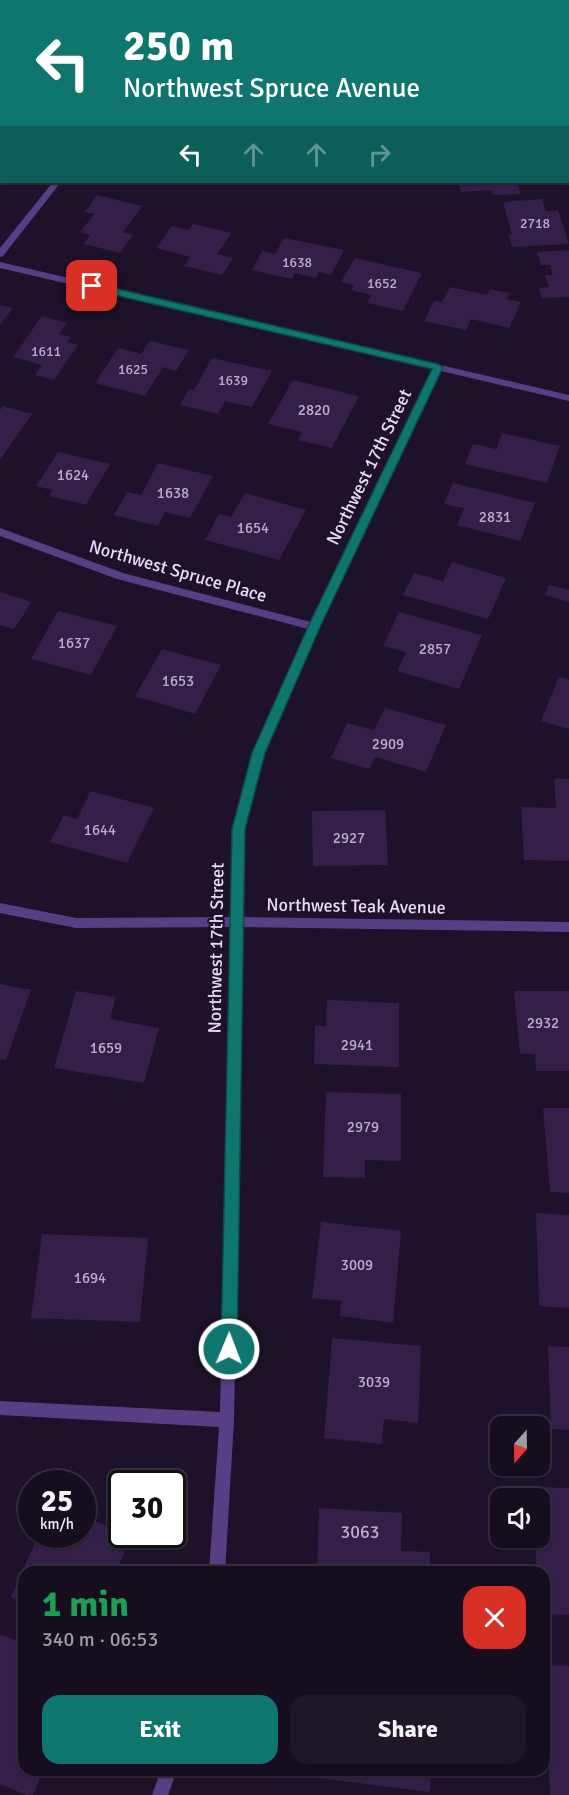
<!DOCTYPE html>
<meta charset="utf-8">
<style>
:root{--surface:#160e1f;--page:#1f1728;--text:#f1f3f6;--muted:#9e9ca4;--line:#352e3d;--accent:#0f766e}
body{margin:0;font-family:Signika,sans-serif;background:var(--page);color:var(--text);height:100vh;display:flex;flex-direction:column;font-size:22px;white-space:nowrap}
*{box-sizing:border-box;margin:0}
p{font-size:20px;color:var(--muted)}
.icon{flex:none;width:33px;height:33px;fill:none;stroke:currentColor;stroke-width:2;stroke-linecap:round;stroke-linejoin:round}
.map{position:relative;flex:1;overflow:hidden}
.sheet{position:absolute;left:18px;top:1566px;width:532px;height:210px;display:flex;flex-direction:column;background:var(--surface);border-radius:18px;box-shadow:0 2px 4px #0004,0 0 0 2px var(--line)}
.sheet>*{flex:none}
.banner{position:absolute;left:0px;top:0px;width:570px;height:183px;box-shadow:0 2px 4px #0004,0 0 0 2px var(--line);background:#0f766e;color:#fff;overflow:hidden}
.needle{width:39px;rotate:200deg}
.buttons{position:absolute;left:490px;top:1416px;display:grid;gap:12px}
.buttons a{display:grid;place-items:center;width:60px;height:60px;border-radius:12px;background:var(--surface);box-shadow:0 2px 4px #0004,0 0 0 2px var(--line);font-size:30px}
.speed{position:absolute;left:18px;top:1470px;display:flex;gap:12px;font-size:30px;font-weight:700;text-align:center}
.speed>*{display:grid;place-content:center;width:78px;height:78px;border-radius:50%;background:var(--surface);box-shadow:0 2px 4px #0004,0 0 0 2px var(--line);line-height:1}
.speed small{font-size:15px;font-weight:400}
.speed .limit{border:3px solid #111;border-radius:9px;background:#fff;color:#111}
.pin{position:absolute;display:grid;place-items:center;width:51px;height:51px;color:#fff;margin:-26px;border-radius:12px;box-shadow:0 3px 9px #0006}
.me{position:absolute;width:66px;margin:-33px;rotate:1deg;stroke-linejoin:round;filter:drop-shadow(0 0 4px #0008)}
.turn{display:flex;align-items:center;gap:21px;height:126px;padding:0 24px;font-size:27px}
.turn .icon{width:78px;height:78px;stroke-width:2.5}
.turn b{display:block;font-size:42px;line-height:51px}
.lanes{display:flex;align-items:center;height:57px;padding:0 24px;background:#0003;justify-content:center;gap:30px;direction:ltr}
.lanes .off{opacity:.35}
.round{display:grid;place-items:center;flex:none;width:63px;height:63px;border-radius:18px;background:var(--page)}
.overview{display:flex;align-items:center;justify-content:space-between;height:102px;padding:0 24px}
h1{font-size:36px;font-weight:700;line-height:45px;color:#1e9e55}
.button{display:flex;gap:12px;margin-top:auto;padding:12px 24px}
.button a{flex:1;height:69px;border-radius:18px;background:var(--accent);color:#fff;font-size:24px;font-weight:700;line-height:69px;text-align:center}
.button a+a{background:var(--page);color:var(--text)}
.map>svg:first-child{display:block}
</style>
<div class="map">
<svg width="569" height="1795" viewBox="0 0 569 1795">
<rect width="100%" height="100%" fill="#1d1229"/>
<path fill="#341f49" d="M450,182H517L521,194L493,195L491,190L461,192L459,184L451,185Z
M97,195L142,206L123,232L133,235L120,253L84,244L90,235L80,232L94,214L85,212Z
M542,199L546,211L558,210L569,244L512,247L509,235H512L503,202Z
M193,224L232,233L217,254L233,258L222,275L184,266L190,257L156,248L172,226L189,230Z
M284,238L344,250L331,275L319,272L316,278L295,273L292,279L252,270L262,251L275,254Z
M569,250V297L542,298L539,288L549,287L545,275H553L550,265H541L537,252Z
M355,258L422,273L403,311L367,303L372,295L351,290L354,285L341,282Z
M450,287L487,295L490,289L509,293L507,299L521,302L509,328L471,319L466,330L424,321L434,301L442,302Z
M0,305L13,308L0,325Z
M42,316L67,323L59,334L71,337L67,342L78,345L54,380L35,375L42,365L13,357Z
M150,341L189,350L176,371L163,367L145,396L95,383L118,348L141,354Z
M212,358L272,371L252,407L225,401L218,414L180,405L189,389L194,390Z
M293,380L359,396L332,448L298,440L302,432L268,424Z
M3,406L32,414L0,460V410Z
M502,433L560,446L547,483L465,464L473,444L496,449Z
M58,452L110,464L86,505L49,496L52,490L36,486Z
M158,463L213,476L190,518L165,512L158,526L114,515L127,492L141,495Z
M453,483L535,503L520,541L457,525L464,508L444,504Z
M245,493L306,510L279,560L205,540L219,514L231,517Z
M452,562L506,578L488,619L403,595L414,573L443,581Z
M549,585L569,590V602L545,595Z
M0,592L32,602L14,629L0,625Z
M58,611L117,626L91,675L31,659Z
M399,612L482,635L459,689L397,671L406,652L383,646Z
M162,649L221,665L195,714L135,696Z
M559,677L569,680V729L541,721Z
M385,708L446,725L426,772L375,757L369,769L331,758L347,723L374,730Z
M554,778L569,779V861L524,860L521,807L556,808Z
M91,791L154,808L127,863L50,842L64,815L77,819Z
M385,810L388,865L313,866L312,811Z
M0,984L31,990L6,1060L0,1059Z
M76,991L116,997L110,1019L159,1028L144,1083L54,1068Z
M514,991H569V1071H536L535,1054H520Z
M327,1000L399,1003V1067L314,1064L315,1026H326Z
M326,1092L401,1094V1161L365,1160V1178L323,1177Z
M543,1108H569V1193L550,1192Z
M536,1213L569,1215V1308L539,1306Z
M321,1222L401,1231L393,1323L340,1316L341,1301L312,1298Z
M42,1234L148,1238L140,1322L31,1318Z
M332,1338L421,1346L418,1423L384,1419L382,1444L324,1438Z
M548,1346L569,1347V1430L551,1429Z
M533,1487L569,1488V1615L544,1614V1572H537L535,1538H540V1498H533Z
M319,1508L402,1513L401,1551L430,1552V1572H317Z
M82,1516L122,1532V1534L131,1536L116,1572H24V1603L11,1597L39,1534H82Z
M0,1634L24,1644V1770H43L33,1795H26L0,1784Z
M545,1665L569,1666V1795H550Z
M288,1770H431L430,1792L288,1774Z"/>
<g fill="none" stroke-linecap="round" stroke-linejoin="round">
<path fill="#573f85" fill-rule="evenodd" d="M196,0H204L195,2Z
M493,0H501L502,2H494Z
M568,158H569V164H568Z
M53,182H61L3,256L0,257V248Z
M0,262L569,395V401L441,371L319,627L265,753L245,829L243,917L569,922V932L243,927L234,1420L225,1572H209L219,1427L0,1415V1401L220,1412L231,927L76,928L0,913V903L76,918L231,917L233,829L253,753L308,629L117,579L0,536V528L123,573L311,622L432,369L0,268Z
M161,1770H177L168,1795H152Z"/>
</g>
<path fill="#0f766e" stroke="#0a4d48" stroke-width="1.5" d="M92,283L438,364L443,367L320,627L265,753L245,829L237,1349L234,1354L229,1357L223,1354L221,1349L232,829L252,753L308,627L432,369L89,289L87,286Z"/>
<g text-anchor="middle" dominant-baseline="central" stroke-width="4.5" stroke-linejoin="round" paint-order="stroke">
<g font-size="14" fill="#bcacd0">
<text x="535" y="223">2718</text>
<text x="297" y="262">1638</text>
<text x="382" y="283">1652</text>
<text x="46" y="351">1611</text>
<text x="133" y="369">1625</text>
<text x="233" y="380">1639</text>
</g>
<g font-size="15" fill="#bcacd0">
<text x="314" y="410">2820</text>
<text x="73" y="475">1624</text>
<text x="173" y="493">1638</text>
<text x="495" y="517">2831</text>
<text x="253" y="528">1654</text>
<text x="74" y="643">1637</text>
<text x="435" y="649">2857</text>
<text x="178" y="681">1653</text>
<text x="388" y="744">2909</text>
<text x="100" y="830">1644</text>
<text x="349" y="838">2927</text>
<text x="543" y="1023">2932</text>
<text x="357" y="1045">2941</text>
<text x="106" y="1048">1659</text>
<text x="363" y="1127">2979</text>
<text x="357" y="1265">3009</text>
<text x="90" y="1278">1694</text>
<text x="374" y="1382">3039</text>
</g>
<g font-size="18" fill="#eadbfd" stroke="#1d1229">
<text transform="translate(369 467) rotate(-64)">Northwest 17th Street</text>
<text transform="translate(178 571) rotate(16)">Northwest Spruce Place</text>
<text transform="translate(356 906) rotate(1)">Northwest Teak Avenue</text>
<text transform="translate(216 948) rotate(-89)">Northwest 17th Street</text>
</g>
<g font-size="18" fill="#bcacd0">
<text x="360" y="1532">3063</text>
</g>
</g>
</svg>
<div class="buttons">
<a><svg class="needle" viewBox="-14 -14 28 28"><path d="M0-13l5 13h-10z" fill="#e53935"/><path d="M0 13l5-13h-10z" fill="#9e9ca4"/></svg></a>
<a><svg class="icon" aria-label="sound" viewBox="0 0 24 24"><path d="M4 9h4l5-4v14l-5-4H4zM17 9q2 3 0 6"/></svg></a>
</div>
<div class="speed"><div>25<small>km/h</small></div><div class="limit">30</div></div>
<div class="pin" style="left:92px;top:286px;background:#d93025"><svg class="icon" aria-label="arrive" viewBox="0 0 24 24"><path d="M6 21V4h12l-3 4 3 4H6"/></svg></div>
<svg class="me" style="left:229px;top:1349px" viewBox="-20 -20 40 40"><circle r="17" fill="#0f766e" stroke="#fff" stroke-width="3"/><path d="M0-11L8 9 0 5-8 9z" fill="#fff"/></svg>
<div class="banner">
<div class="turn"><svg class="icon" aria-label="left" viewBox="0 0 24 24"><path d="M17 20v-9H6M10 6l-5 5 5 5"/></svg><div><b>250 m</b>Northwest Spruce Avenue</div></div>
<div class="lanes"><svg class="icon" aria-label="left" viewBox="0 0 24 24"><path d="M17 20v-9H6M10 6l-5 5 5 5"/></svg><svg class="icon off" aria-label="ahead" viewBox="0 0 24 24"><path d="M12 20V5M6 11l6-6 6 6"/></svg><svg class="icon off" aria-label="ahead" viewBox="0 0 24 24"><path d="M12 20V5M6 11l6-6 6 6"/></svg><svg class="icon off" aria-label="right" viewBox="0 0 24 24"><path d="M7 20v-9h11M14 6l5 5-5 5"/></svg></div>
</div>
<section class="sheet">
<div class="overview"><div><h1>1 min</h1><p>340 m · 06:53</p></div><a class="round" style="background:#d93025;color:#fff"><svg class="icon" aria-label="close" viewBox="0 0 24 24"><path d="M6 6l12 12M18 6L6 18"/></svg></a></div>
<div class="button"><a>Exit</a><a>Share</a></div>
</section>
</div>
